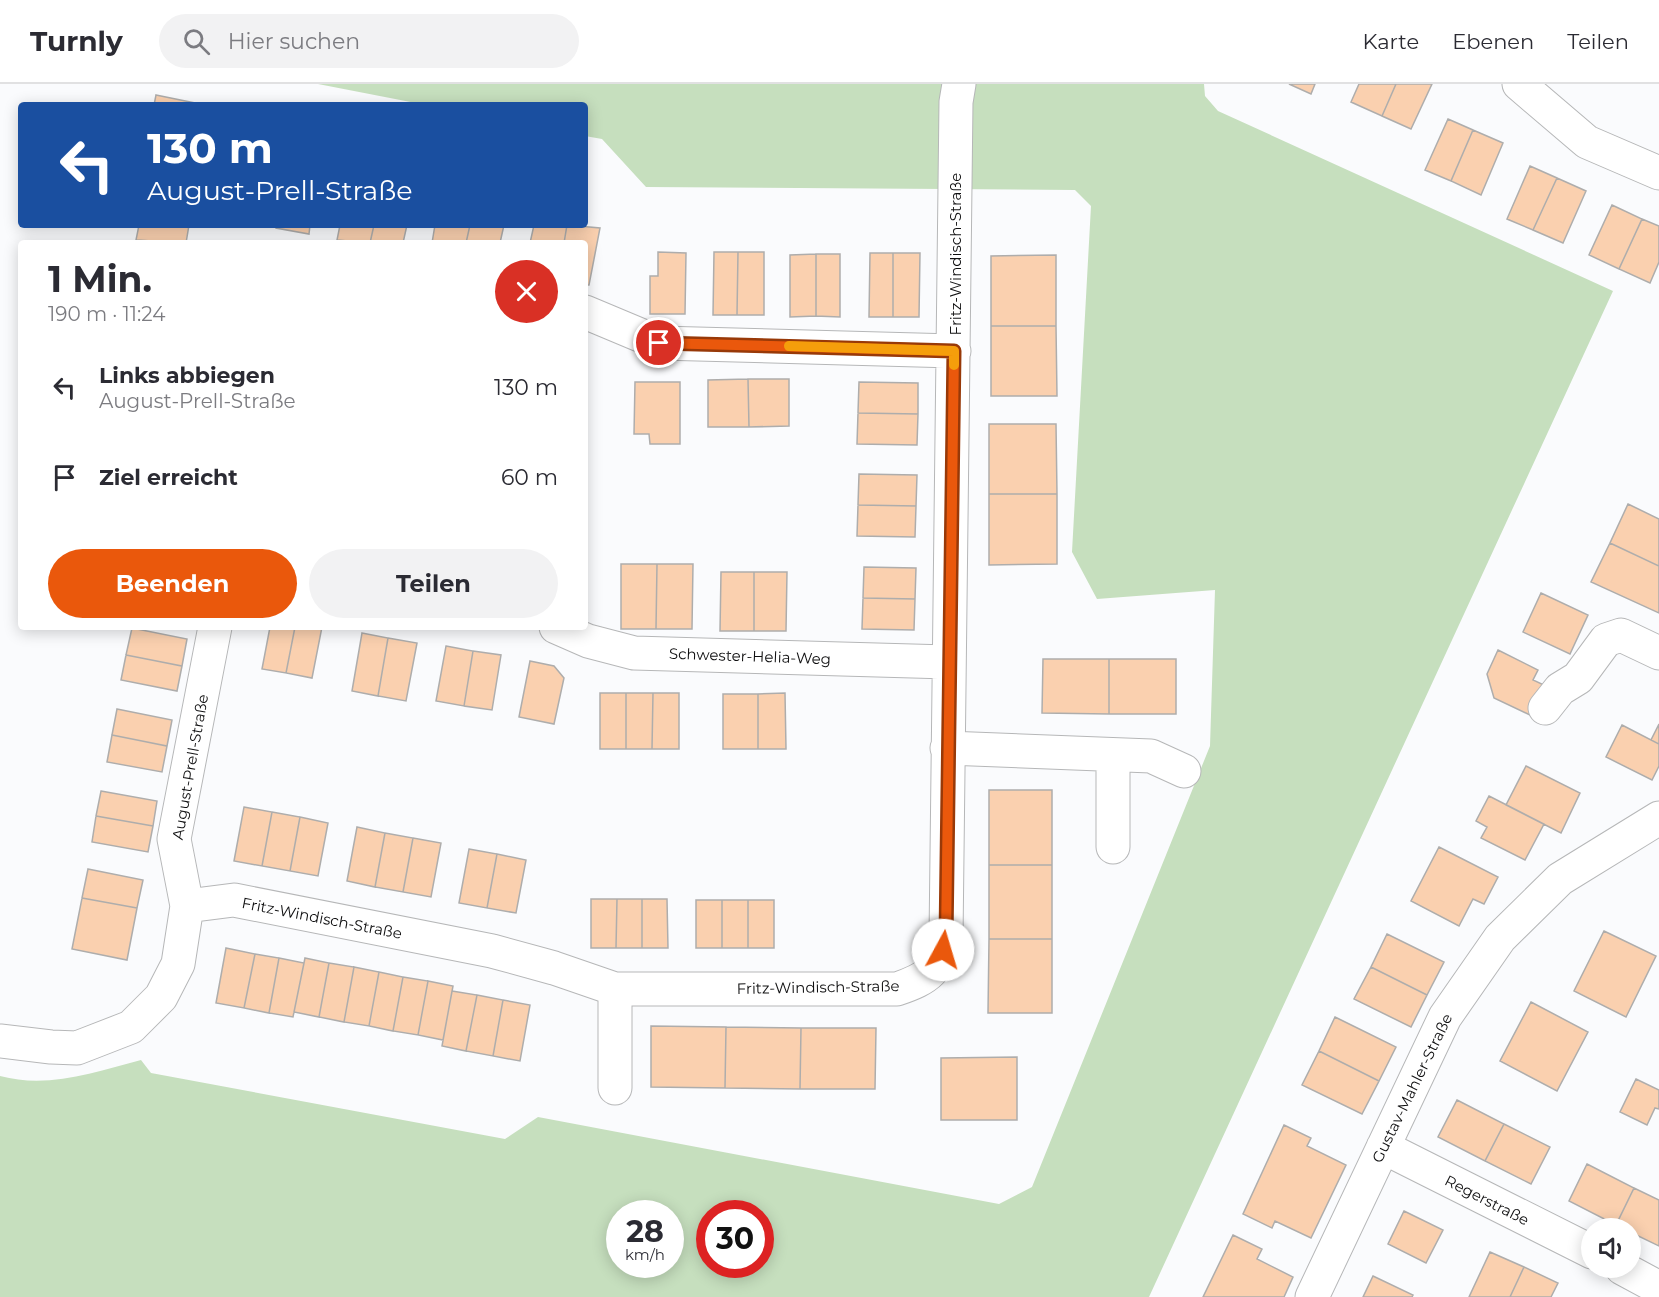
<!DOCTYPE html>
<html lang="de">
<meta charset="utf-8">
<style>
:root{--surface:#fff;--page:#f2f2f3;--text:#2b2b33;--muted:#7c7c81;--line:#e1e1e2;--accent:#ea580c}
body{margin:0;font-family:Montserrat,sans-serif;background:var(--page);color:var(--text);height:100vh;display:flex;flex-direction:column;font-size:22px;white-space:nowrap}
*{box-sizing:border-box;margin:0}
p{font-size:20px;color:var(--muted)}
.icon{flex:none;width:33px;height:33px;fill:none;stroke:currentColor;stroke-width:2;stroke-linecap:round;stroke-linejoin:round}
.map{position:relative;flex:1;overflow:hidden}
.sheet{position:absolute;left:18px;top:156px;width:570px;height:390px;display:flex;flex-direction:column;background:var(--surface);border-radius:6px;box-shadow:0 3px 15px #0003}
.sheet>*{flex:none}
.hud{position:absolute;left:18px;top:18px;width:570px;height:126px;border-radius:6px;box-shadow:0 3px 15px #0003;background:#1a4fa0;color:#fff;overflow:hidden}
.buttons{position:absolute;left:1581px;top:1134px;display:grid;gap:12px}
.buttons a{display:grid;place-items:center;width:60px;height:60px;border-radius:50%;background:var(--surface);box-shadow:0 3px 15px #0003;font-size:30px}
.speed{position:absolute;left:606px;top:1116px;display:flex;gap:12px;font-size:30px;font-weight:700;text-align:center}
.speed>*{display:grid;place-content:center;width:78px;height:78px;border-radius:50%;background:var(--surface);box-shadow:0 3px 15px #0003;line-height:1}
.speed small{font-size:15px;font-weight:400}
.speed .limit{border:9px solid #d22;background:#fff;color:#111}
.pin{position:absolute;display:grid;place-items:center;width:51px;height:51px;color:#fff;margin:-26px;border:3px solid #fff;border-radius:50%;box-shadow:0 2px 6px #0007}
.me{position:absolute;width:66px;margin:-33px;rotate:6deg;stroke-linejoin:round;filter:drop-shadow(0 0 4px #0008)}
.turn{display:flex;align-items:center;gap:21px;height:126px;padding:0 30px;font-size:27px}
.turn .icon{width:78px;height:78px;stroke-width:2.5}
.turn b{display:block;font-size:42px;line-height:51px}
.round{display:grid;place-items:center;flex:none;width:63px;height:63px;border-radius:32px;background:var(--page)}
.summary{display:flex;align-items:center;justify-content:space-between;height:102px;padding:0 30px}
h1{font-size:36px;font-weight:700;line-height:45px}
.primary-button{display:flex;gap:12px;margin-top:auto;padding:12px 30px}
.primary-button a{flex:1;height:69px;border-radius:36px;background:var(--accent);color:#fff;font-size:24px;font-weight:700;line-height:69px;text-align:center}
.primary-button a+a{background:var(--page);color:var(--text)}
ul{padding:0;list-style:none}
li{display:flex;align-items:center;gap:18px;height:90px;padding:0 30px}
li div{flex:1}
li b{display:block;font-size:22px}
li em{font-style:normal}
header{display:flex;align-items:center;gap:36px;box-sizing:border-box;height:84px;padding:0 30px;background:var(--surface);border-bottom:2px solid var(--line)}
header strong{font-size:28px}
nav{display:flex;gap:33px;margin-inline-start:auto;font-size:21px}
.search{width:420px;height:54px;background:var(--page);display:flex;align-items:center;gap:15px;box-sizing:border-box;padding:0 21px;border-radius:33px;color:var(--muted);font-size:22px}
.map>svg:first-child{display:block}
</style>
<header>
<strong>Turnly</strong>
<div class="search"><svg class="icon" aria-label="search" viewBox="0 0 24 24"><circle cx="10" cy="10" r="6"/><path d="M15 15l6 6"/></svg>Hier suchen</div>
<nav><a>Karte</a><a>Ebenen</a><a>Teilen</a></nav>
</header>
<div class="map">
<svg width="1659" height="1213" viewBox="0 0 1659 1213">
<rect width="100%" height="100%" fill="#fafbfd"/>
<path fill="#c6dfbe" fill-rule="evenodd" d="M318,0H1204L1205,12L1218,27L1613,207L1149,1213H0V992C48,1005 95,988 141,976L151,989L505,1055L538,1033L999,1120L1032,1103L1210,662L1215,506L1097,515L1072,468L1091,122L1075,106L646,103L602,55L585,52V21H426ZM620,1130H670V1180H620ZM710,1130H760V1180H710Z"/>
<path fill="#fad0af" stroke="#aeadac" stroke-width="1.5" d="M1289,0H1315L1311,10Z
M1359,0H1396L1382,32L1351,18Z
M1396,0H1432L1411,45L1382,32Z
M156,11L205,21H154Z
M1448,35L1473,46L1451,97L1425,86Z
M1473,46L1503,59L1481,111L1451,97Z
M1530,82L1557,94L1533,146L1507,135Z
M1557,94L1586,107L1563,159L1533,146Z
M1612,121L1642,135L1619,185L1589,171Z
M1642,135L1659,142V178L1650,199L1619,185Z
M139,141H189L186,159L136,156Z
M276,141H310L309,150L276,144Z
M340,141H374L370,159L337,156Z
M374,141H407L403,159H370Z
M435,141H470L466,159H432Z
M470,141H504L500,159H466Z
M534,141H567L564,159H530Z
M567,141L600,144L589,201H585V159H564Z
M658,168L686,169L685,230H650V192H658Z
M714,168H738L737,231H713Z
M738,168H764V231H737Z
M870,169H893V233H869Z
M893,169H920L919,233H893Z
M816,170H840V233L816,232Z
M816,170V232L790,233V171Z
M1056,171V242H991V172Z
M991,242H1056L1057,312H991Z
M748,295H789V342L749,343Z
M748,295L749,343H708V296Z
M635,298H680V360H650L649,350H634Z
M859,298L918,299V330L858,329Z
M858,329L918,330L917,361L857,360Z
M989,340H1056L1057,410H989Z
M859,390L917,391L916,422L858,421Z
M989,410H1057V480L989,481Z
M1628,420L1659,435V482L1610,459Z
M858,421L916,422L915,453L857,452Z
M1610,459L1659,482V529L1591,498Z
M621,480H657L656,545H621Z
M657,480H693L692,545H656Z
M864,483L916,484L915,515L863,514Z
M721,488H754V547H720Z
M754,488H787L786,547H754Z
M1541,509L1588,531L1570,570L1523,548Z
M863,514L915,515L914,546L862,545Z
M270,543H295L286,589L262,585Z
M295,543H322L312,594L286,589Z
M132,544L187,555L182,582L126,571Z
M362,549L388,554L378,612L352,607Z
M388,554L417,559L406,617L378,612Z
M446,562L473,567L464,622L436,617Z
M1498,566L1538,586L1533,596L1544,601L1530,631L1494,614L1487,590Z
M473,567L501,571L492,626L464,622Z
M126,571L182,582L177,607L121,596Z
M1043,575H1109V630L1042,629Z
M1109,575H1176V630H1109Z
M530,577L554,582L564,594L554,640L519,633Z
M600,609H626V665H600Z
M626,609H653L652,665H626Z
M653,609H679V665H652Z
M785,609L786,665H758V610Z
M723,610H758V665H723Z
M117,625L172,636L167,662L112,651Z
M1659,640V660L1651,656Z
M1622,641L1659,660V682L1652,696L1606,673Z
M112,651L167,662L162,688L107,678Z
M1526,682L1580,709L1561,749L1506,721Z
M989,706H1052V781H989Z
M101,707L157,717L153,742L96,732Z
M1489,712L1544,740L1525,776L1481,754L1487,743L1476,737Z
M244,723L272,728L262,782L234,777Z
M272,728L300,733L290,787L262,782Z
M96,732L153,742L148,768L92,758Z
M300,733L328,739L318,792L290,787Z
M357,743L385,749L375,803L347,797Z
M385,749L413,754L403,808L375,803Z
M413,754L441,759L431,813L403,808Z
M1439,763L1498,793L1484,820L1473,815L1459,842L1411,817Z
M469,765L497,770L487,824L459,819Z
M497,770L526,776L516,829L487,824Z
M989,781H1052V855H989Z
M88,785L143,796L137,824L82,814Z
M82,814L137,824L127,876L72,865Z
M591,815H617L616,864H591Z
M617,815H642V864H616Z
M642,815H667L668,864H642Z
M696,816H722V864H696Z
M722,816H748V864H722Z
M748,816H774V864H748Z
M1604,847L1656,872L1626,933L1574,907Z
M1387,850L1444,878L1427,911L1371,883Z
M989,855H1052V929H988Z
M226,864L255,870L244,924L216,919Z
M255,870L279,874L269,929L244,924Z
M279,874L304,879L293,933L269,929Z
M305,874L329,879L319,933L294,928Z
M329,879L354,883L344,938L319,933Z
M354,883L379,888L369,942L344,938Z
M1371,883L1427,911L1411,943L1354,915Z
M379,888L403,893L393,947L369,942Z
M403,893L428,897L418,951L393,947Z
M428,897L453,902L443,956L418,951Z
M452,907L477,911L466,967L442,962Z
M477,911L503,916L493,972L466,967Z
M503,916L530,921L520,977L493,972Z
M1531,918L1588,948L1557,1007L1500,977Z
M1335,933L1396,963L1379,997L1319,967Z
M651,942L726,943L725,1004L651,1003Z
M726,943L801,944L800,1005L725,1004Z
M801,944H876L875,1005H800Z
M1319,967L1379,997L1362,1030L1302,1001Z
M1017,973V1036H941V974Z
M1636,995L1659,1006V1025L1655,1024L1647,1041L1620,1028Z
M1457,1016L1504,1040L1485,1077L1438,1053Z
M1504,1040L1550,1063L1531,1100L1485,1077Z
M1284,1041L1311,1054L1307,1062L1346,1081L1311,1154L1275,1137L1272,1144L1243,1130Z
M1587,1080L1634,1104L1616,1141L1569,1117Z
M1634,1104L1659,1116V1162L1630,1148V1144L1616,1141Z
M1404,1127L1443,1146L1426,1179L1388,1160Z
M1233,1151L1262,1165L1257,1175L1293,1193L1284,1213H1203Z
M1490,1168L1524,1183L1510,1213H1469Z
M1524,1183L1558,1199L1551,1213H1510Z
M1373,1192L1413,1211L1412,1213H1363Z"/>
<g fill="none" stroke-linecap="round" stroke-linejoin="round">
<g stroke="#b6b7b8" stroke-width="35">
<path id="minor" d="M1519,0L1587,58L1659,89
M585,228L659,259L954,267
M556,543L588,557L634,569L948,578
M1545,624L1560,605L1578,594L1606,556L1621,551L1659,569
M947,664L1151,672L1184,687
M1113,763V671
M187,822L234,816L492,867L554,884L615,905H897C929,894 938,887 946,854L956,18L959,0
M615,905V1004
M0,957L51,963L77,964L131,943L161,913L178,880L187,822L174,755L215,543
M1383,1063L1592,1168
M1622,1184L1659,1204
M1312,1213L1445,933L1500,854L1560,795L1659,734"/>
</g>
<use href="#minor" stroke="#fff" stroke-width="33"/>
</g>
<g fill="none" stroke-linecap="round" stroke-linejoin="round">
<g stroke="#983908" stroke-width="15">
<path id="route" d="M659,259L954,267L946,854L943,866"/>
</g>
<use href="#route" stroke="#ea580c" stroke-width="10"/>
<path stroke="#f59e0b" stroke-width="10" d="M789,262L954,267V281"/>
</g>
<g text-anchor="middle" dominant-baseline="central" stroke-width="5" stroke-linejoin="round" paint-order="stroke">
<g font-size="15" fill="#0f0f10" stroke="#fff">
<text transform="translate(955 170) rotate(-90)">Fritz-Windisch-Straße</text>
<text transform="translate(750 572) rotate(2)">Schwester-Helia-Weg</text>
<text transform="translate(190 683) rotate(-80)">August-Prell-Straße</text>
<text transform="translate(322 834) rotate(11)">Fritz-Windisch-Straße</text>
<text transform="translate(818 903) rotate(-1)">Fritz-Windisch-Straße</text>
<text transform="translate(1412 1004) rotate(-64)">Gustav-Mahler-Straße</text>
<text transform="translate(1487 1116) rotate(27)">Regerstraße</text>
</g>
</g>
</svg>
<div class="buttons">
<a><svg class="icon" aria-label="sound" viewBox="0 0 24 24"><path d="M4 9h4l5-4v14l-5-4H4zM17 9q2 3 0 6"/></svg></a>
</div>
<div class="speed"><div>28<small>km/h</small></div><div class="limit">30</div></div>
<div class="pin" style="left:659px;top:259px;background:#d93025"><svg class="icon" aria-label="arrive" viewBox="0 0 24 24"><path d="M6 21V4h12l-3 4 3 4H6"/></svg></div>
<svg class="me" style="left:943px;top:866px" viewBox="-20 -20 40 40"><circle r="19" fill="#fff"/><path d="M0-13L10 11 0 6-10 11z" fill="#ea580c"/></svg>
<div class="hud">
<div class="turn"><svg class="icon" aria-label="left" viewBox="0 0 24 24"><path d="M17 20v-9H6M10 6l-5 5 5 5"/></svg><div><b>130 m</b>August-Prell-Straße</div></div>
</div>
<section class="sheet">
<div class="summary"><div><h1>1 Min.</h1><p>190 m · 11:24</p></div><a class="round" style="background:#d93025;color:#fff"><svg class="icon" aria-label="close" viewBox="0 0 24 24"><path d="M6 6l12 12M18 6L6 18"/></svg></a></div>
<ul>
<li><svg class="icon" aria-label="left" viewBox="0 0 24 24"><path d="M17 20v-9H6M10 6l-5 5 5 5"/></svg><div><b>Links abbiegen</b><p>August-Prell-Straße</p></div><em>130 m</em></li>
<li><svg class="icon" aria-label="arrive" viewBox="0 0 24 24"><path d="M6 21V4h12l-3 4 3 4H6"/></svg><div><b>Ziel erreicht</b></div><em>60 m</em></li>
</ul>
<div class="primary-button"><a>Beenden</a><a>Teilen</a></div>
</section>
</div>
